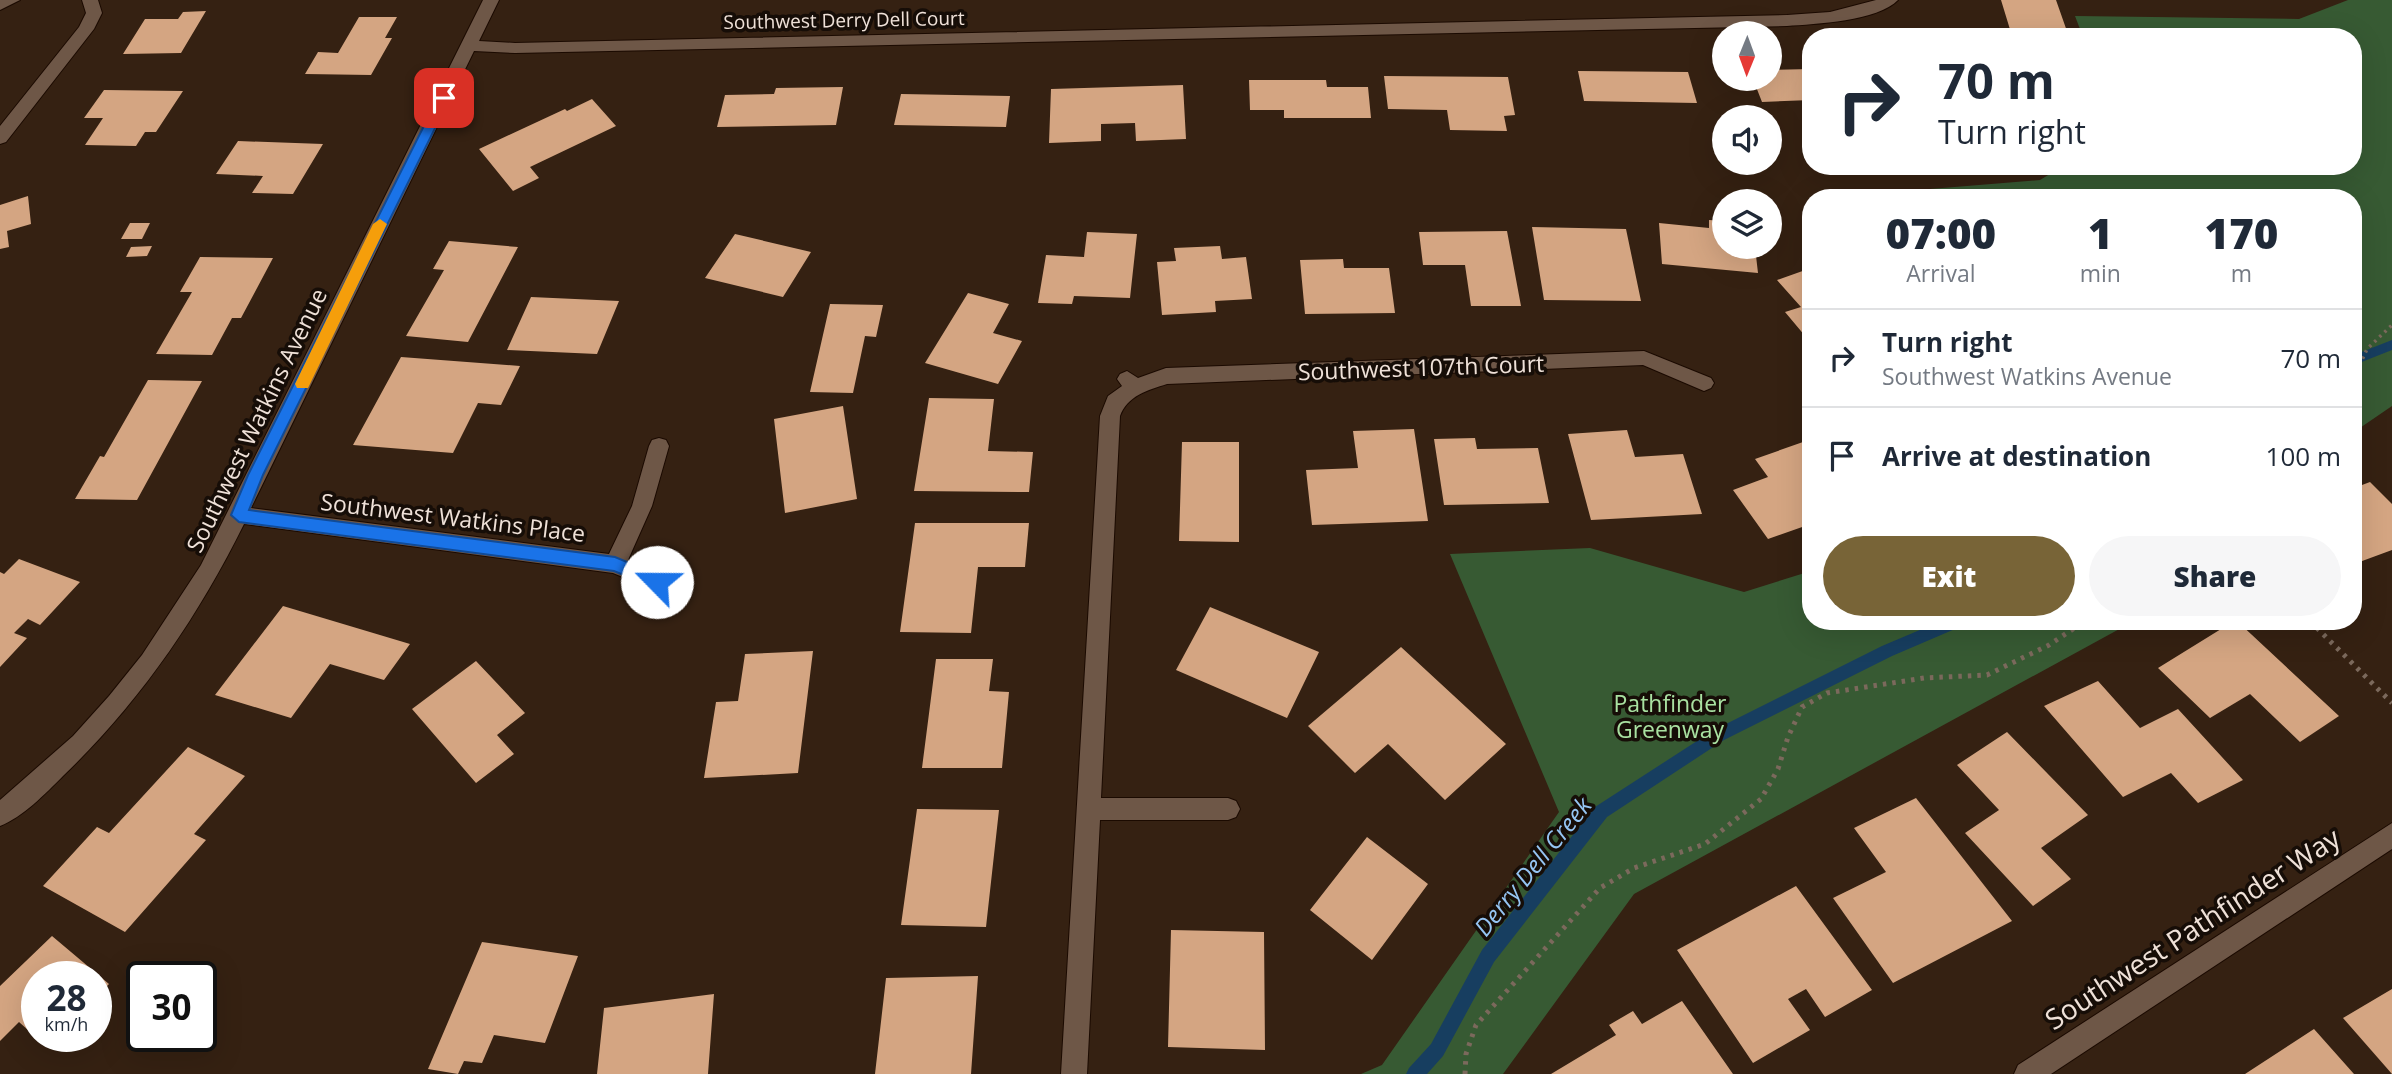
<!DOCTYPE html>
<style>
:root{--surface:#fff;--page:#f6f6f7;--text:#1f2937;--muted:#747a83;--line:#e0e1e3;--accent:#786437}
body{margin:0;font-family:"Open Sans",sans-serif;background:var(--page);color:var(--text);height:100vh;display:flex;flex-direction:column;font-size:26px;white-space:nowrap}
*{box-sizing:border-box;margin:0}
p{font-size:23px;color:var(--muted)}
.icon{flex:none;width:38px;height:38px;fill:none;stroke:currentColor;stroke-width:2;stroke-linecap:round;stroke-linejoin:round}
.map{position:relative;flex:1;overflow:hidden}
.sheet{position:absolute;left:1802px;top:189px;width:560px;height:441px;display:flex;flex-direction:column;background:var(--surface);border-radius:28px;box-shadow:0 7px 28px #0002}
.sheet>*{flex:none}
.top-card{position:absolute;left:1802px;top:28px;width:560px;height:147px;border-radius:28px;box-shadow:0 7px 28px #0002;background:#fff;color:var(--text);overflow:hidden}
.needle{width:46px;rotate:181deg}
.buttons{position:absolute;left:1712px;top:21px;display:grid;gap:14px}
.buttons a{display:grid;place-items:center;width:70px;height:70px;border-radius:50%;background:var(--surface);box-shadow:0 7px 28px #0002;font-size:35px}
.speed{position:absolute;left:21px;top:961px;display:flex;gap:14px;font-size:35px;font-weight:700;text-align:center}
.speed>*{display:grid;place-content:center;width:91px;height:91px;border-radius:50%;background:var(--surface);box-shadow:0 7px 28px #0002;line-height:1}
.speed small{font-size:18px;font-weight:400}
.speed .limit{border:4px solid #111;border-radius:10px;background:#fff;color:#111}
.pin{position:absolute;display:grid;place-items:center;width:60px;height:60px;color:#fff;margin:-30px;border-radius:14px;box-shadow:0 4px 10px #0006}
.me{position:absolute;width:77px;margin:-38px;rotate:293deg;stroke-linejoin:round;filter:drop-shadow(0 0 5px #0008)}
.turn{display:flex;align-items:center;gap:24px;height:147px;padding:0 21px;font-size:32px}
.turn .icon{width:91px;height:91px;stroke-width:2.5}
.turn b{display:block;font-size:49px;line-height:60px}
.eta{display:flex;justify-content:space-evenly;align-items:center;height:119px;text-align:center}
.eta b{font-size:42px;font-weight:800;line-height:49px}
.action{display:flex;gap:14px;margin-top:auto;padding:14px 21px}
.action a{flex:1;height:80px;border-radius:42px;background:var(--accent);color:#fff;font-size:28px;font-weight:800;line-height:80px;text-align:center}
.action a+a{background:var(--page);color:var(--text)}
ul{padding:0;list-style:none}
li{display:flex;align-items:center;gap:21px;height:98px;padding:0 21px;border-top:2px solid var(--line)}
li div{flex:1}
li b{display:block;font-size:26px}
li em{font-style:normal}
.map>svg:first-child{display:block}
</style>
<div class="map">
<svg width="2392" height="1074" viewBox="0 0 2392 1074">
<rect width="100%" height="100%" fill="#352112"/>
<path fill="#375a33" d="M2348,0H2392V406L2354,432V198H1934L1930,189L2040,180L2063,166H2354V37H2083L2075,16L2299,19Z
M1590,548L1744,592L1811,571V621H2134L1634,894L1503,1074H1361L1382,1065L1559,812L1450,554Z"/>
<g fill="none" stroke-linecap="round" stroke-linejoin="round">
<path fill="#173e60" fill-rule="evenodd" d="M2392,340V350L2354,365V355Z
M1941,621H1964L1962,626L1892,656L1724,740L1607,817L1494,962L1443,1056L1427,1074H1406L1409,1068L1431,1044L1482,950L1595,807L1714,730L1882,646Z"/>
</g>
<path fill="#d4a582" d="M2001,0H2056L2069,37L2012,36Z
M206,11L181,53L123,54L145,19H178L183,12Z
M359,17H397L385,38H392L371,75L305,74L318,52L338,53Z
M1811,69V100L1762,102L1753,79H1769V70Z
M1578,71L1688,72L1697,103L1584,101Z
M1384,76L1508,77L1515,115L1504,116L1507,131L1450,130L1447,110L1388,109Z
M1249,80H1326L1327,87H1368L1371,118H1284V110H1250Z
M1183,85L1186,139L1136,141L1135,123L1101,124V141L1049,143L1051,89Z
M843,87L836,125L717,127L725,95L774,94L776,88Z
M104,90L183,91L156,132H145L136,146L85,145L103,118H84Z
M901,94L1010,96L1006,127L894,125Z
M592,99L616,126L530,167L539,178L513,191L479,149L565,109L567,111Z
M238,141L323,144L293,194L252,193L263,176L216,174Z
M28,196L31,224L7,231L9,247L0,249V205Z
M1709,220L1724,221V247H1755L1758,273L1662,264L1659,223L1709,228Z
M130,223H150L142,239H121Z
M1532,227L1626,229L1641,301L1544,300Z
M1507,231L1521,306H1471L1465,265H1423L1419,232Z
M1087,232L1137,234L1130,298L1074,296L1072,304L1038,303L1046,255L1084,257Z
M735,234L811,252L783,297L705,278Z
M449,241L518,247L468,342L406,336L444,270L433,269Z
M152,246L147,256L126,257L131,247Z
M1220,246L1222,259L1246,257L1252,299L1215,301L1216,312L1162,315L1157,262L1176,261L1174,248Z
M200,257L273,258L241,318H232L212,355L156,354L192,292H180Z
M1343,259L1344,268H1389L1395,313L1305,314L1300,260Z
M1811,268V343L1785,312L1801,307L1777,280Z
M968,293L1009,304L993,333L1022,341L998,384L925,363Z
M531,297L619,301L597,354L507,350Z
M830,304L883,305L876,337L865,336L853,393L810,392Z
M401,357L520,366L501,405L478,403L453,453L353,445Z
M148,380L202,381L137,500L75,499L100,456L104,457Z
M929,398L994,399L988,451L1033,452L1029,492L914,491Z
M843,406L857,499L785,513L774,419Z
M1414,429L1428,521L1312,525L1306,470L1358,468L1353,431Z
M1627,430L1635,457L1683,454L1702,514L1591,520L1568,434Z
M1475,438L1477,449L1538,448L1549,503L1444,505L1434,439Z
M1182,442H1239V542L1179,541Z
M1803,442L1811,452V535L1805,526L1768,539L1733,490L1768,477L1755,459Z
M2370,482L2392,504V550L2354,564V488Z
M915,523H1029L1025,567H978L971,633L900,632Z
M19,559L80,582L40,625L28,619L14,633L27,638L0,667V572L4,574Z
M283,606L410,644L384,680L330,664L291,718L215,695Z
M1210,607L1319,652L1287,718L1176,670Z
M2234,621H2237L2339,716L2300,742L2250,694L2210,718L2158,668Z
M1401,647L1506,744L1445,800L1388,744L1355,773L1308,726Z
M813,651L798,773L704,778L716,702L738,701L745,654Z
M936,659H993L989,691L1009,692L1002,768H922Z
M476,661L525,713L497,735L514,754L476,783L412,709Z
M2098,681L2140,728L2178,709L2243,780L2198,803L2171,773L2123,797L2044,706Z
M2007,732L2088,815L2041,848L2071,879L2033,906L1965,833L1999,810L1957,765Z
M188,747L245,776L194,834L206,840L125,932L43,886L97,827L109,833Z
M1916,798L2012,921L1893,983L1833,898L1886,872L1854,828Z
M917,809L999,810L986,927L901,925Z
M1367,837L1428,884L1372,960L1310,910Z
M1796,886L1872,990L1825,1017L1806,989L1788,999L1810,1030L1753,1063L1677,950Z
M1171,930L1264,932L1265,1050L1168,1047Z
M52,936L109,984L96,997V976H37V1036H57L46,1046L19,1022L0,1041V986Z
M482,942L578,956L545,1043L494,1035L482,1063L464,1061L458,1074L428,1069Z
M978,976L971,1074H875L886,978Z
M2392,989V1074L2343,1018Z
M714,994L708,1074H597L604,1008Z
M1682,1001L1733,1074H1551L1616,1035L1609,1025L1633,1011L1642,1024Z
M2314,1029L2354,1074H2245Z"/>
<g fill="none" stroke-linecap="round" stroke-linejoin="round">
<g stroke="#1b0a00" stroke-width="2">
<path id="street" d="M0,0H20L0,10Z
M82,0H98L102,13L94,29L6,142L0,144V126L79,27L86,13Z
M483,0H499L479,41L515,43L1787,15L1830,12L1876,0H1898C1878,21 1815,24 1787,26L515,53L474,51L251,508L609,554L632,506L649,446L652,440L659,438L666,440L669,446L652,506L628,560L665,575L668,582L665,589L657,591L613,573L244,524C197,619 139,703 63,776C45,794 23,817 0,826V800L73,736L109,696L142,655L201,565Z
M1644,351L1711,378L1714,383L1711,388L1704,391L1643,365L1167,384C1148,390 1127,396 1120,416L1101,798H1228L1236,801L1240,809L1236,817L1228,820H1100L1087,1074H1061L1100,416L1108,396L1122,386L1117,379L1120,374L1127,371L1138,378L1166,368Z
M2392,823V849L2051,1074H2014L2018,1065Z"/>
</g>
<path stroke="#7b695c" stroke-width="3.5" stroke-dasharray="2.5 4.5" stroke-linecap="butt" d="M2354,378L2367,349L2392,325"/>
<path stroke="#7b695c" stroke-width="5" stroke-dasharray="3.5 6" stroke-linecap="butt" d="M2310,621L2392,703
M1465,1074L1466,1054L1476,1025L1600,888L1634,868L1705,844L1761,799L1778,769L1788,737L1802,707L1827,693L1924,678L1987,675L2049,645L2085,621"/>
<use href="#street" fill="#6e5747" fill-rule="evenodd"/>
</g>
<path fill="#1a73e8" stroke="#114b97" stroke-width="2" d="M444,94L450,98L263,475L249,510L615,557L663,577L665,582L663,587L657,589L614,571L239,522L231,515L248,475L438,98Z"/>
<path fill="#f59e0b" d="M380,219L387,224L310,384L308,388H297L295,384L373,224Z"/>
<g text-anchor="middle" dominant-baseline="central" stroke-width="7" stroke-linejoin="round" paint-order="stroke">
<g font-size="19" fill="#efe1d8" stroke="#160d07">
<text transform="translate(844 20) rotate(-1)">Southwest Derry Dell Court</text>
</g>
<g font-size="23" fill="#efe1d8" stroke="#160d07">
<text transform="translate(1421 367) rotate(-2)">Southwest 107th Court</text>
<text transform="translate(256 420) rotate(-64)">Southwest Watkins Avenue</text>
<text transform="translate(453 517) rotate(7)">Southwest Watkins Place</text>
</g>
<g font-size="23" fill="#a9e1a1" stroke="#160d07">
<text x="1670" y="703">Pathfinder<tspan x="1670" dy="26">Greenway</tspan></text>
</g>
<g font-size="24" font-style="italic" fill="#95c5f3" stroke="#160d07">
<text transform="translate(1532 866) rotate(-51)">Derry Dell Creek</text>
</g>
<g font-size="28" fill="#efe1d8" stroke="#160d07">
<text transform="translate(2192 928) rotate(-33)">Southwest Pathfinder Way</text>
</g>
</g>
</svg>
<div class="buttons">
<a><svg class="needle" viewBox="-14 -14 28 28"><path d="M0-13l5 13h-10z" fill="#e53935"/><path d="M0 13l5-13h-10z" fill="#747a83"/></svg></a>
<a><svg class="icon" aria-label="sound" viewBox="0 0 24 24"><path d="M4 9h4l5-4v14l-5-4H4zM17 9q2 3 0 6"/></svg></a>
<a><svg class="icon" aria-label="layers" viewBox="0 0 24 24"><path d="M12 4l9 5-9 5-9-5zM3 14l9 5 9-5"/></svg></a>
</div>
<div class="speed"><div>28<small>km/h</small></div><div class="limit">30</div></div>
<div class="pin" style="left:444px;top:98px;background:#d93025"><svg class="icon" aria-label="arrive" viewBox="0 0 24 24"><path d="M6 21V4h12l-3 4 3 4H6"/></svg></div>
<svg class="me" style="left:657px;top:582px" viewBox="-20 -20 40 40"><circle r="19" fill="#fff"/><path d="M0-13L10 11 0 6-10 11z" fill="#1a73e8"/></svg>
<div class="top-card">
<div class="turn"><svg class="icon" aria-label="right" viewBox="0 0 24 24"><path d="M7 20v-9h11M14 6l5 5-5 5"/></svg><div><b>70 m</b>Turn right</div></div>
</div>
<section class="sheet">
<div class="eta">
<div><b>07:00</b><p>Arrival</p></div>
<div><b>1</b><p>min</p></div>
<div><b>170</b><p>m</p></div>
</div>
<ul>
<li><svg class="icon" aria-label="right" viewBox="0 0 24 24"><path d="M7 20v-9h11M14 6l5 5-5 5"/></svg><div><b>Turn right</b><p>Southwest Watkins Avenue</p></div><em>70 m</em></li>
<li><svg class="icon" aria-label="arrive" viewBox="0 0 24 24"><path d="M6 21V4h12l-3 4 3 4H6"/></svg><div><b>Arrive at destination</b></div><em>100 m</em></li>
</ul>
<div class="action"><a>Exit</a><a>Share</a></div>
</section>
</div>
